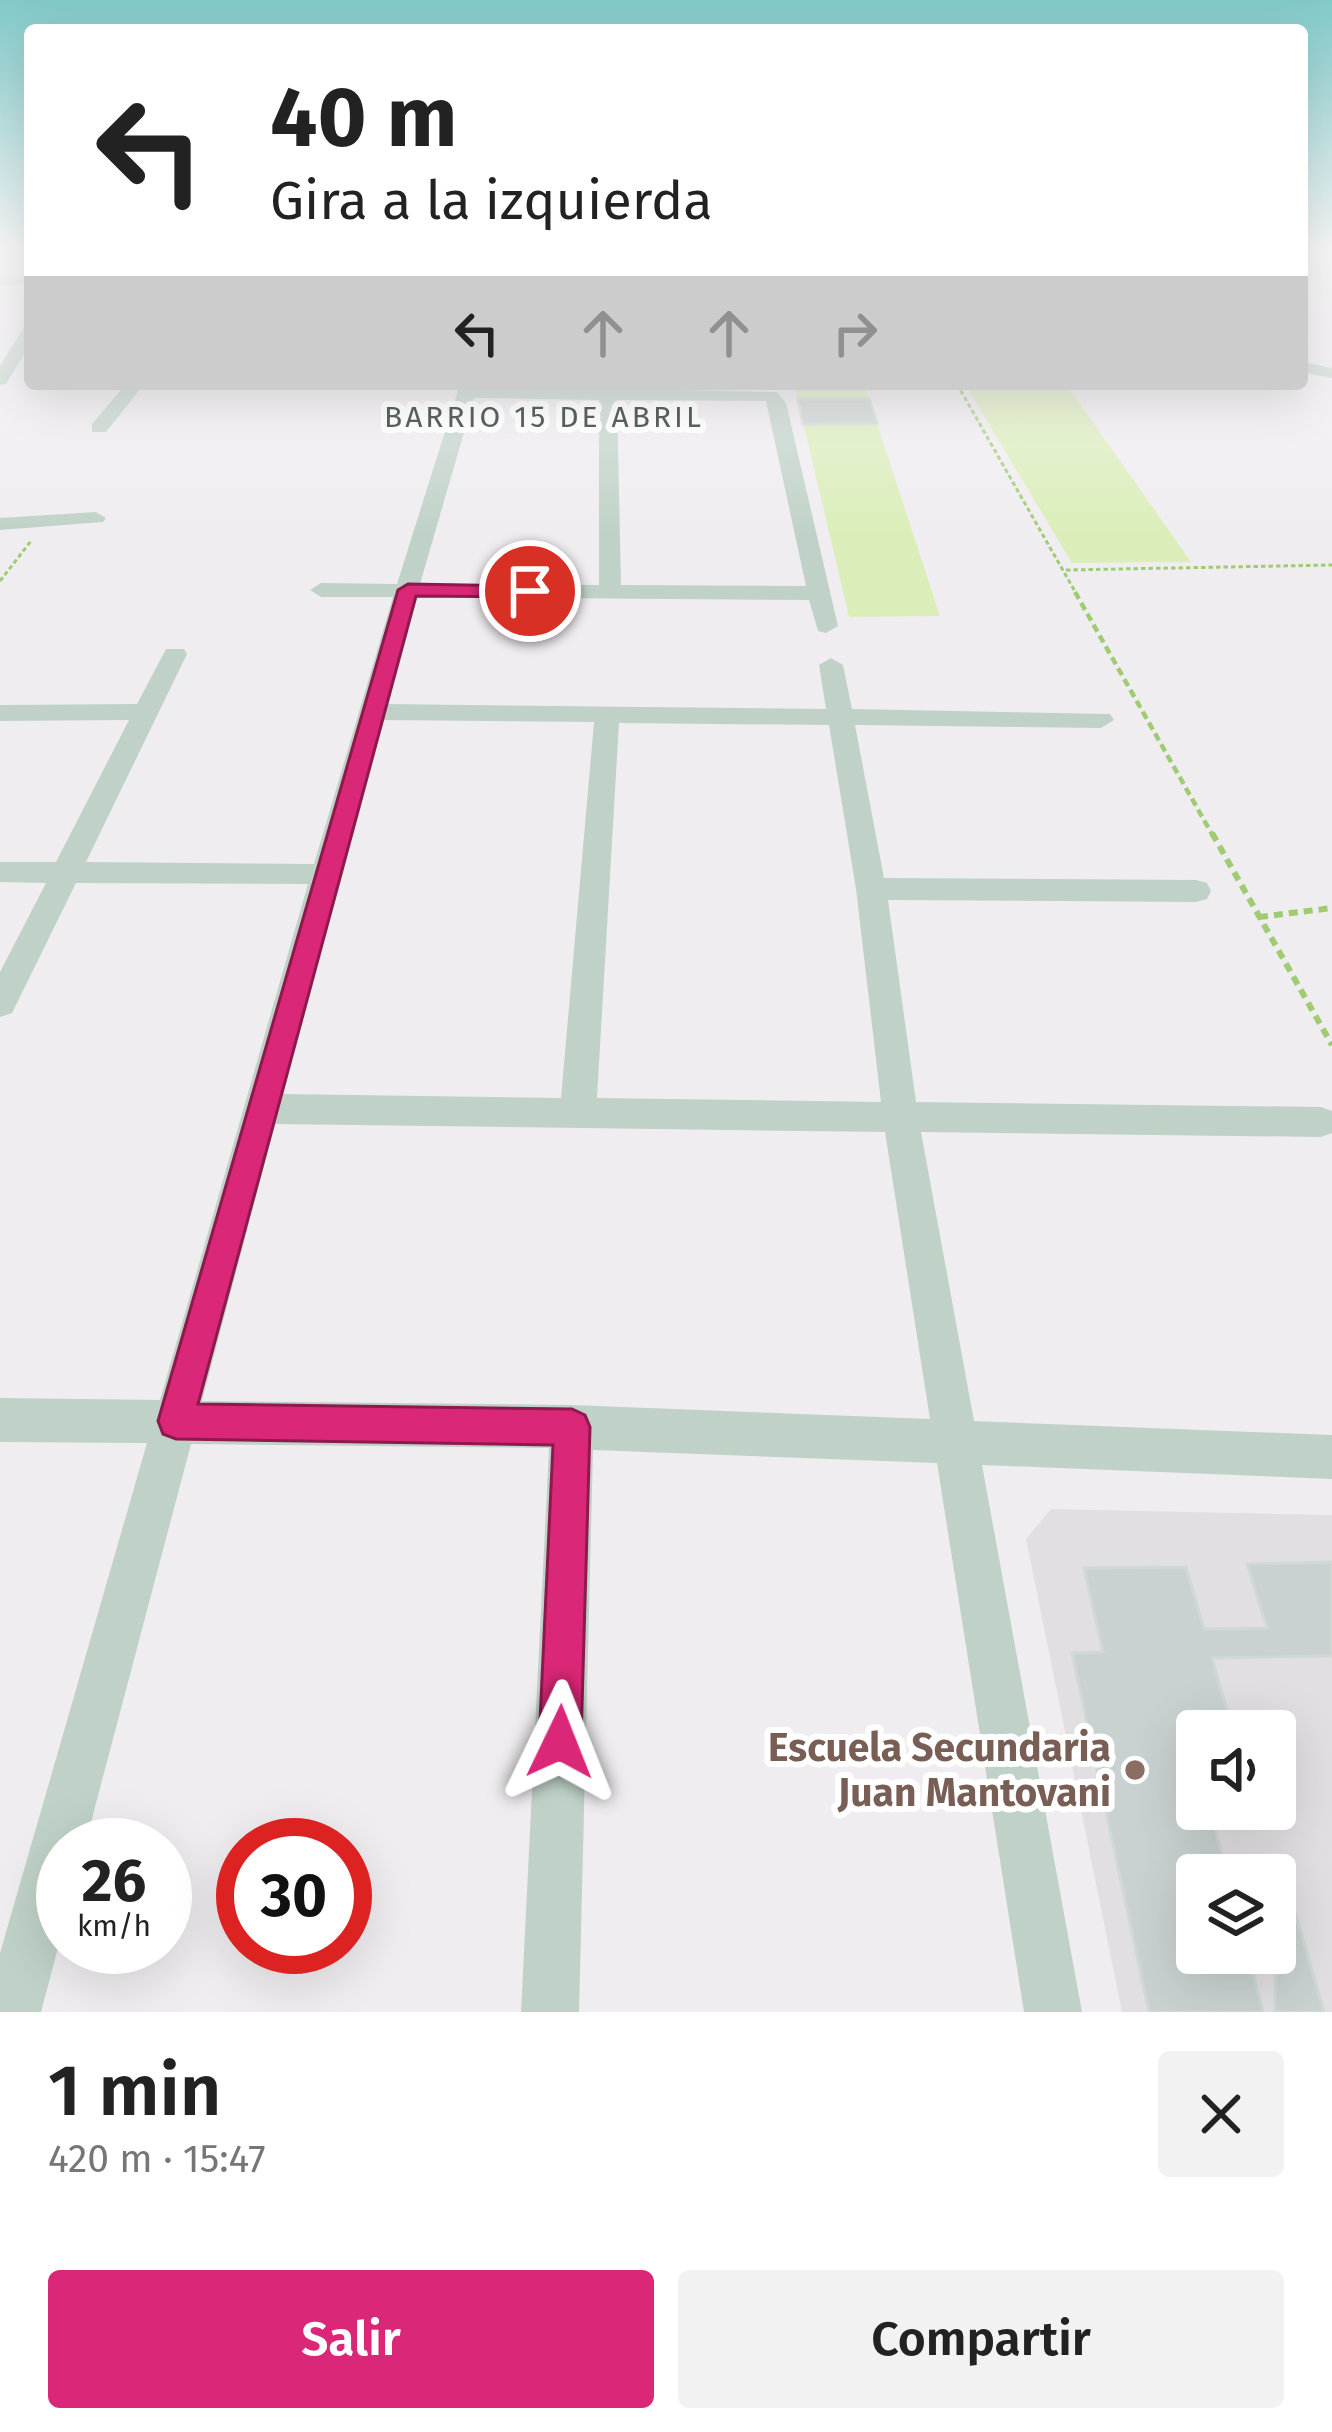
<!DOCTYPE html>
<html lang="es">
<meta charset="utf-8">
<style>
:root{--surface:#fff;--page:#f2f2f2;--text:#222;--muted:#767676;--accent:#db2777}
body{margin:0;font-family:"Fira Sans",sans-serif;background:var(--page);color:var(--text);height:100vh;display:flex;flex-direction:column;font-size:45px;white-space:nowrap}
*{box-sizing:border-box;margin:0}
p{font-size:39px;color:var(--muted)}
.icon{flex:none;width:66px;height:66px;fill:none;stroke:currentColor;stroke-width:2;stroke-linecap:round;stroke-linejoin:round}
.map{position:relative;height:2012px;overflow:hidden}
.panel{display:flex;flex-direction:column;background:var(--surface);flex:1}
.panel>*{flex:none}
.hud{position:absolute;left:24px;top:24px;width:1284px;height:366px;border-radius:12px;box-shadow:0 12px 48px #0002;background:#fff;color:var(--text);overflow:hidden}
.controls{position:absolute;left:1176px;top:1710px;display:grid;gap:24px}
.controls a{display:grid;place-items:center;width:120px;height:120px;border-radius:12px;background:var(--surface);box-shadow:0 12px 48px #0002;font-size:60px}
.speed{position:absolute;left:36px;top:1818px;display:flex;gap:24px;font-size:60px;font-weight:700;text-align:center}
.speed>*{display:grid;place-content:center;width:156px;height:156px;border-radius:50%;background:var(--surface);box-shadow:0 12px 48px #0002;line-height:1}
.speed small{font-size:30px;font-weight:400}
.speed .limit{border:18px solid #d22;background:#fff;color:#111}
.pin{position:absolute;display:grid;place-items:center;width:102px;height:102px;color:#fff;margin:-51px;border:6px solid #fff;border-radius:50%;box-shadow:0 3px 12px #0007}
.me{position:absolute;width:132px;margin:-66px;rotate:2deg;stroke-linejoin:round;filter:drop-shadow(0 0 9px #0008)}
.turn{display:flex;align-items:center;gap:42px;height:252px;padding:0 48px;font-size:54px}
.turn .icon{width:156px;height:156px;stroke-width:2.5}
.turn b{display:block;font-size:84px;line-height:102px}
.lanes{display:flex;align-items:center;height:114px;padding:0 48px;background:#0003;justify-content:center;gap:60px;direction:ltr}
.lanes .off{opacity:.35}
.round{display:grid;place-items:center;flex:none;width:126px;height:126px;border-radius:12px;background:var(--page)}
.summary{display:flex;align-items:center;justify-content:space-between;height:204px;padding:0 48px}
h1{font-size:72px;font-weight:600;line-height:90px}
.primary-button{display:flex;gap:24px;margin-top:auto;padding:24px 48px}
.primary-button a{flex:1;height:138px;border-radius:12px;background:var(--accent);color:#fff;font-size:48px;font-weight:600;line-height:138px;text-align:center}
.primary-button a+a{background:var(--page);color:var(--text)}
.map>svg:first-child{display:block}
</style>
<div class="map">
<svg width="1332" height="2012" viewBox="0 0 1332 2012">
<rect width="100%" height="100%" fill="#f0edf0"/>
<path fill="#e1dfe2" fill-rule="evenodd" d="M1051,1509L1332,1515V2012H1122L1026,1539ZM1197,1731H1275V1809H1197ZM1197,1875H1275V1953H1197Z"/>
<path fill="#dbeeba" d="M794,384H864L940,616L849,617Z
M965,384H1066L1191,562L1072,563Z"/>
<path fill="#c9d2d0" stroke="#d1d9d6" stroke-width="3" d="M798,399H869L877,423L803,424Z
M1332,1562V1656L1212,1658L1233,1731H1197V1809H1210L1227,1875H1197V1953H1248L1263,2012H1149L1072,1653L1103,1652L1084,1568L1186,1567L1204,1629L1267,1628L1247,1564Z
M1282,1867L1324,2012H1275V1868Z"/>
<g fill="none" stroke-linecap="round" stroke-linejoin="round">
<path stroke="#9fcc72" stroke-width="3" stroke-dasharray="4.5 3" stroke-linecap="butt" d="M957,384L1077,595
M1066,570L1332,565
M0,581L31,541"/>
<path stroke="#9fcc72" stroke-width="4.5" stroke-dasharray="8 4.5" stroke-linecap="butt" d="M1075,592L1213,836"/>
<path stroke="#9fcc72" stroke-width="6" stroke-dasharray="9 6" stroke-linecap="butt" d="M1212,833L1332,1045
M1259,917L1332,908"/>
<path fill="#c0d2c8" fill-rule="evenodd" d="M30,276V284L0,286V278Z
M30,325V344L6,384L0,385V366L24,327Z
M1302,362L1332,368V378L1302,372Z
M126,384H144L106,432H92V424Z
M460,384L599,389V384H617V389L777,392L786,403L838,626L826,633L818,631L809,600L416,597L386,704L826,709L819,665L831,658L843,665L852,709L1110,714L1114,720L1101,728L855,725L884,878L1196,880L1207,883L1211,891L1207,899L1196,902L888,900L916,1102L1321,1107L1332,1111V1133L1321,1137L921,1132L974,1421L1332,1435V1479L982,1465L1082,2012H1024L937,1463L593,1450L579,2012H521L549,1448L191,1444L85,1845H63V1929L41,2012H0V1953L147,1443L0,1442V1398L160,1400L308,884L76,883L12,1013L0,1017V972L46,883L0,882V862H56L129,720L0,721V705L137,704L166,649H184L187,654L86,862L314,864L393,597H321L310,590L321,583L397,584ZM474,398L599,400V585L420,584ZM617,400L766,401L806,586L621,585ZM382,720L594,722L561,1098L283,1094ZM619,723L829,725L856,889L881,1102L597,1098ZM275,1124L885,1132L930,1419L572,1405L202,1401Z
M96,512L106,518L103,522L0,530V518Z"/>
</g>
<linearGradient id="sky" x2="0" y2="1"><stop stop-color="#81cac9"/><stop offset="0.47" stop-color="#f8f7f8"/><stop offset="1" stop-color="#f8f7f8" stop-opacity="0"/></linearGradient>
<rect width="1332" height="533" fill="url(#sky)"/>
<path fill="#db2777" stroke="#8e194d" stroke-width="3" d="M408,584L530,586L539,591L530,597L416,596L198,1404L572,1409L585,1415L590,1427L581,1742L575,1757L560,1763L545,1757L539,1742L553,1445L176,1439L163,1434L158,1421L398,590Z"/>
<circle fill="#8d6e63" stroke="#fff" stroke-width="4.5" cx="1135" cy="1770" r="12"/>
<g text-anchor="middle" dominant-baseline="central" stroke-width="12" stroke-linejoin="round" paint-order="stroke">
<g font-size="30" letter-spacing="3" fill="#5a625e" stroke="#fff">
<text x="544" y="417">BARRIO 15 DE ABRIL</text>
</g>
<g font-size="39" font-weight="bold" fill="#785e54" stroke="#fff" text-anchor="end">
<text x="1111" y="1748">Escuela Secundaria<tspan x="1111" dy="45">Juan Mantovani</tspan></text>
</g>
</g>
</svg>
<div class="controls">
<a><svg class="icon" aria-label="sound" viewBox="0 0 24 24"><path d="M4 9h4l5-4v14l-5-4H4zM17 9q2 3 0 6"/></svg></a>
<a><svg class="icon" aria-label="layers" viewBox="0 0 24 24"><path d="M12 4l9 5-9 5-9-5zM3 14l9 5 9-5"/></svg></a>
</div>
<div class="speed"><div>26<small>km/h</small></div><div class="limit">30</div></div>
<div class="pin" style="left:530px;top:591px;background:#d93025"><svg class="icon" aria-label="arrive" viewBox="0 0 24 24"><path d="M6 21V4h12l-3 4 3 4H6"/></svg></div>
<svg class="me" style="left:560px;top:1742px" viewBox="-20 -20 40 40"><path d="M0-17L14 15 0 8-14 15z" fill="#db2777" stroke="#fff" stroke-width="4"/></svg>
<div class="hud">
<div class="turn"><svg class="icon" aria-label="left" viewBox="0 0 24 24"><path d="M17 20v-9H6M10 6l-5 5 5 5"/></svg><div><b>40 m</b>Gira a la izquierda</div></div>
<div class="lanes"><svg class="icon" aria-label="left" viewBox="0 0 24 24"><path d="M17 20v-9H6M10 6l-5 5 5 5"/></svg><svg class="icon off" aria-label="ahead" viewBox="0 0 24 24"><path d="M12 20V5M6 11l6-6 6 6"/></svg><svg class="icon off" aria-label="ahead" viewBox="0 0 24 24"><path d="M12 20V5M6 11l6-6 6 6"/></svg><svg class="icon off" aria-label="right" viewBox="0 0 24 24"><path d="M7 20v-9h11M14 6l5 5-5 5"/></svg></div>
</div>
</div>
<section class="panel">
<div class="summary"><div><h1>1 min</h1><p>420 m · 15:47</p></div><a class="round"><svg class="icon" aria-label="close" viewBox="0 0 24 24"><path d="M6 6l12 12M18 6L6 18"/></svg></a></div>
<div class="primary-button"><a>Salir</a><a>Compartir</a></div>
</section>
